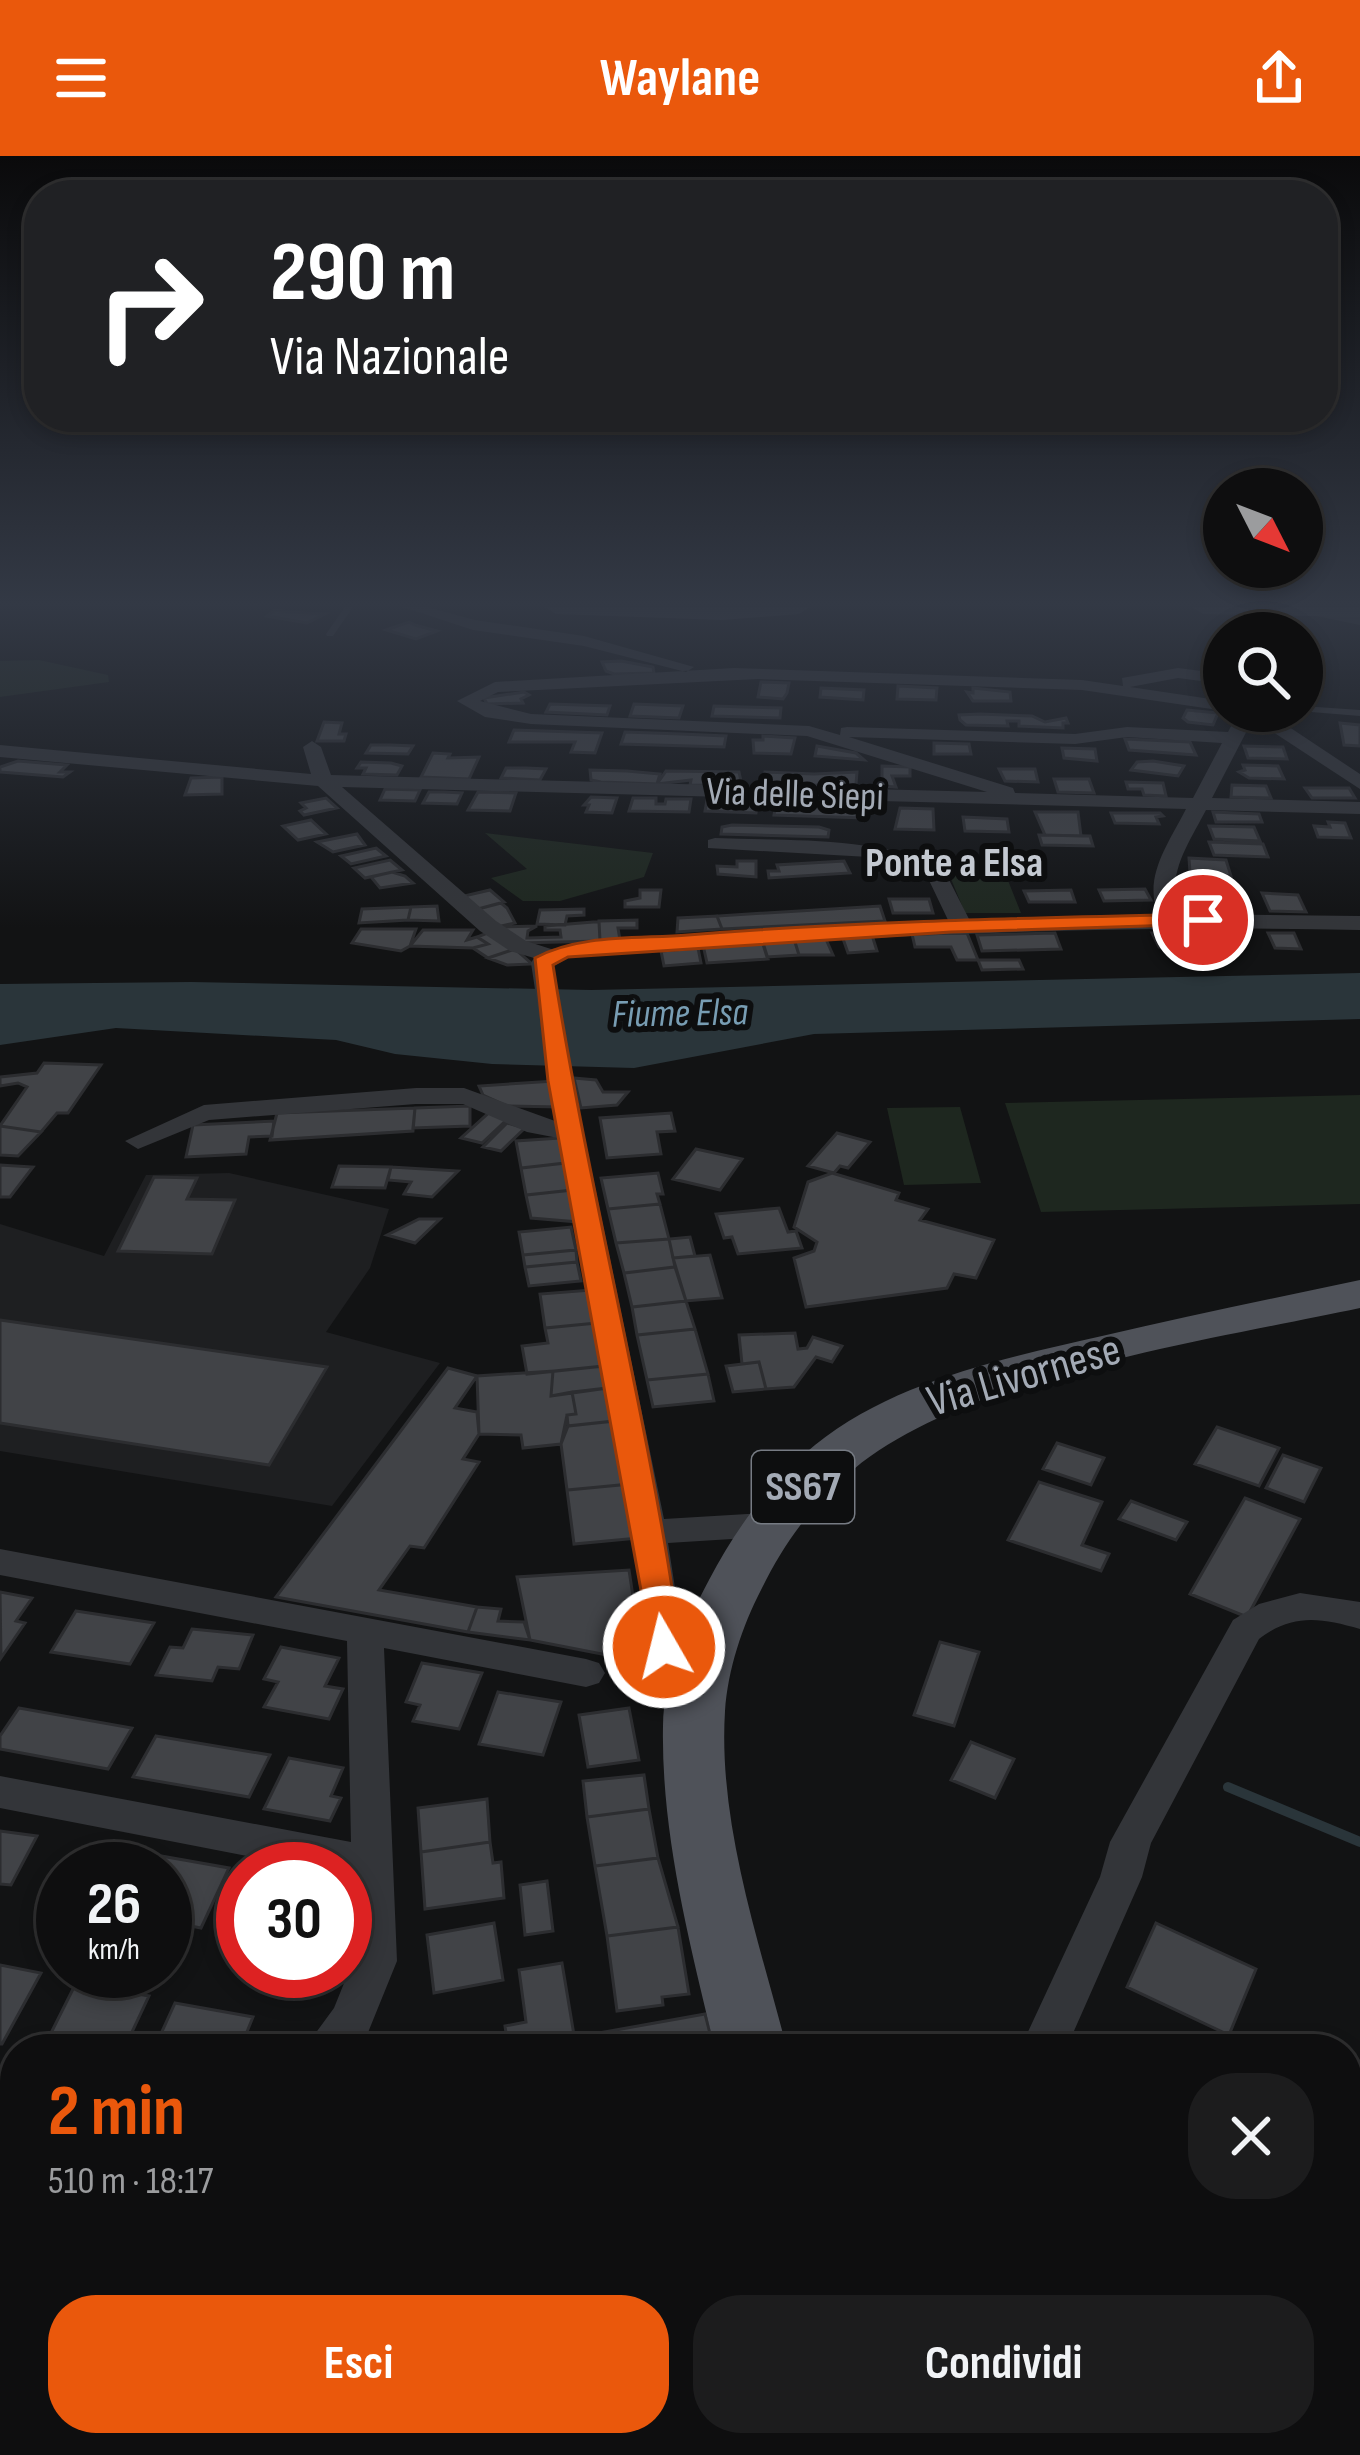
<!DOCTYPE html>
<html lang="it">
<meta charset="utf-8">
<style>
:root{--surface:#0e0e0f;--page:#1c1c1d;--text:#f1f3f6;--muted:#9b9c9e;--line:#2e2e2f;--accent:#ea580c}
body{margin:0;font-family:"Sofia Sans Condensed",sans-serif;background:var(--page);color:var(--text);height:100vh;display:flex;flex-direction:column;font-size:45px;white-space:nowrap}
*{box-sizing:border-box;margin:0}
p{font-size:39px;color:var(--muted)}
.icon{flex:none;width:66px;height:66px;fill:none;stroke:currentColor;stroke-width:2;stroke-linecap:round;stroke-linejoin:round}
.map{position:relative;flex:1;overflow:hidden}
.sheet{position:absolute;left:0px;top:1878px;width:1362px;height:423px;display:flex;flex-direction:column;background:var(--surface);border-radius:48px 48px 0 0;box-shadow:0 6px 18px #0003,0 0 0 3px var(--line)}
.sheet>*{flex:none}
.guide{position:absolute;left:24px;top:24px;width:1314px;height:252px;border-radius:48px;box-shadow:0 6px 18px #0003,0 0 0 3px var(--line);background:#202124;color:#fff;overflow:hidden}
.needle{width:78px;rotate:132deg}
.buttons{position:absolute;left:1203px;top:312px;display:grid;gap:24px}
.buttons a{display:grid;place-items:center;width:120px;height:120px;border-radius:50%;background:var(--surface);box-shadow:0 6px 18px #0003,0 0 0 3px var(--line);font-size:60px}
.speed{position:absolute;left:36px;top:1686px;display:flex;gap:24px;font-size:60px;font-weight:700;text-align:center}
.speed>*{display:grid;place-content:center;width:156px;height:156px;border-radius:50%;background:var(--surface);box-shadow:0 6px 18px #0003,0 0 0 3px var(--line);line-height:1}
.speed small{font-size:30px;font-weight:400}
.speed .limit{border:18px solid #d22;background:#fff;color:#111}
.pin{position:absolute;display:grid;place-items:center;width:102px;height:102px;color:#fff;margin:-51px;border:6px solid #fff;border-radius:50%;box-shadow:0 3px 12px #0007}
.me{position:absolute;width:132px;margin:-66px;rotate:352deg;stroke-linejoin:round;filter:drop-shadow(0 0 9px #0008)}
.turn{display:flex;align-items:center;gap:42px;height:252px;padding:0 48px;font-size:54px}
.turn .icon{width:156px;height:156px;stroke-width:2.5}
.turn b{display:block;font-size:84px;line-height:102px}
.round{display:grid;place-items:center;flex:none;width:126px;height:126px;border-radius:48px;background:var(--page)}
.overview{display:flex;align-items:center;justify-content:space-between;height:204px;padding:0 48px}
h1{font-size:72px;font-weight:700;line-height:90px;color:var(--accent)}
.action{display:flex;gap:24px;margin-top:auto;padding:24px 48px}
.action a{flex:1;height:138px;border-radius:48px;background:var(--accent);color:#fff;font-size:48px;font-weight:700;line-height:138px;text-align:center}
.action a+a{background:var(--page);color:var(--text)}
header{display:flex;justify-content:space-between;align-items:center;height:156px;padding:0 48px;background:var(--accent);color:#fff;font-size:54px;font-weight:700}
.map>svg:first-child{display:block}
</style>
<header><svg class="icon" aria-label="menu" viewBox="0 0 24 24"><path d="M4 6h16M4 12h16M4 18h16"/></svg>Waylane<svg class="icon" aria-label="share" viewBox="0 0 24 24"><path d="M12 15V3M7 8l5-5 5 5M5 13v7h14v-7"/></svg></header>
<div class="map">
<svg width="1360" height="2299" viewBox="0 0 1360 2299">
<rect width="100%" height="100%" fill="#121314"/>
<path fill="#1e1f21" d="M229,1017L389,1053L370,1112L326,1176L440,1207L332,1350L0,1295V1068L104,1100L146,1019Z"/>
<path fill="#1e271f" d="M39,504L108,519L109,526L0,541V505Z
M485,677L653,697L644,721L560,745H523L491,722L527,713Z
M1005,717L1021,757H965L949,718Z
M1360,939V1048L1041,1056L1005,947Z
M960,951L981,1027L904,1029L887,952Z"/>
<path fill="#2a353a" d="M1360,817V863L814,878L634,912L492,908L395,898L336,884L116,872L0,889V828L191,826L591,834Z"/>
<g fill="none" stroke-linecap="round" stroke-linejoin="round">
<path stroke="#2a353a" stroke-width="10" d="M1228,1631L1360,1686"/>
</g>
<path fill="#414347" stroke="#2c2d30" stroke-width="3" d="M275,454L291,456L325,458L307,467L267,460Z
M409,466L415,469L437,475L416,483L386,474Z
M621,505L653,511L654,517L614,518L606,515L602,506Z
M761,526L789,527L787,537L783,543L758,541Z
M898,530L937,532L936,544L897,543Z
M821,532L864,534L863,544L820,541Z
M973,532L1010,536L1011,545H973L967,536L973,537Z
M524,536L529,539L521,543L523,547L487,548L484,542Z
M550,548L610,550L607,559L546,556Z
M634,548L683,550L679,562L630,560Z
M714,550L744,551L781,552L780,562L712,560Z
M1187,554L1218,557L1213,569L1188,566L1183,562Z
M980,558L1032,560L1045,566L1066,562L1068,567H1063V572L1019,570V565H1007L1008,570L966,569L960,564L959,559Z
M324,566L342,567L339,578H346L344,585H317Z
M1340,567L1360,569V590L1344,589Z
M514,574L574,576L602,577L595,597L571,596L575,586H509Z
M625,576L681,578L726,580L724,591L621,588Z
M763,580L795,582L791,598L754,597L753,584H763Z
M1125,583L1190,586L1196,599L1129,594Z
M934,587L969,588L971,598H934Z
M371,589H391L413,590L408,598L366,597Z
M817,590L856,597L864,604L815,600Z
M1244,590L1283,591L1287,603L1248,602Z
M1062,592L1095,593L1097,605L1064,602Z
M433,597L450,598L448,602L479,601L469,623L421,621Z
M18,605L67,609L60,616H70L63,621L0,616V611Z
M1153,605L1184,610L1178,620L1131,614L1137,606Z
M361,606L391,607L402,610L397,619L363,618L366,612H357Z
M1243,609L1278,610L1284,623L1249,622L1239,616L1245,614Z
M882,610L910,611V620H892L896,631L882,630Z
M506,612H526L546,613L540,624L501,622Z
M999,613H1035L1038,626L1005,625Z
M590,614L627,615L660,618L657,628L601,626L591,624Z
M666,615L739,616L741,625L737,630L690,629L691,624L657,628Z
M765,616L814,618L857,616L856,628L849,630L764,628Z
M222,621V638L185,639L191,622Z
M1054,623H1089L1094,637L1058,636Z
M1126,626L1163,627L1166,640L1144,639L1142,633H1128Z
M1232,629L1266,630L1271,642L1231,641Z
M1305,632H1349L1355,642H1312Z
M385,633L420,634L415,645L380,644Z
M429,636H444L462,637L457,648L423,647Z
M478,636L516,637L510,655L468,654Z
M591,641L617,642L612,657L586,656L589,649H584Z
M326,642L337,652L304,659L300,655L306,652L301,647Z
M633,642H656V648H665L666,643H691L689,656L629,655Z
M707,644L758,645L756,657L705,655Z
M776,647L866,649L865,662L774,659Z
M900,652L933,653L934,674L895,673Z
M1035,656H1078L1081,680L1045,679Z
M1213,656L1259,658L1262,666H1216Z
M1111,657H1160L1163,660L1156,661L1159,668L1115,667Z
M963,661L1007,663L1009,676L965,675Z
M311,664L326,678L298,684L283,670Z
M1328,666L1345,667L1351,682L1318,681L1314,670L1330,671Z
M732,669L819,671L829,674L828,681L721,678L722,671Z
M1209,670L1254,671L1260,685L1214,683Z
M357,678L365,689L333,696L317,686Z
M1039,679L1090,680L1093,690L1042,689Z
M1209,686L1263,688L1268,701L1214,699Z
M376,692L386,700L351,708L341,700Z
M1189,702L1226,704L1231,720L1190,717Z
M390,704L402,714L365,722L354,712Z
M737,705H756V721L718,718L717,710L737,711Z
M844,705L850,717L769,722L768,715H779L777,709Z
M392,716L405,720L413,727L380,732L371,721Z
M1212,724L1232,758H1194L1186,743H1193L1177,726Z
M1145,733L1151,744L1104,745L1099,734Z
M490,734L504,746L478,753L464,740Z
M640,734H661L659,751H625V745L640,742Z
M1071,734L1075,746H1029L1024,735Z
M1262,737L1298,739L1306,756L1270,755Z
M889,743H929L933,757H893Z
M501,747L507,752L515,767L497,771L478,753Z
M437,750L439,765L408,764L411,751Z
M880,750L885,765L722,773L717,760Z
M411,751L408,764L359,767L362,753Z
M584,753V759L567,760L565,769L537,768L540,754Z
M717,760L722,773L677,776L678,762Z
M637,764V772H618L620,784L600,785L599,765Z
M593,766H599L600,785L520,787L497,771L537,770L528,775L527,782L561,781L560,774H545V770Z
M361,773H416L410,790L401,795L352,787Z
M423,774H473L467,784L477,781L488,788L473,792L410,790Z
M490,776L515,793L488,802L473,792L488,788L477,781Z
M967,777L978,804H957L951,791H915L912,778Z
M1055,777L1061,793L982,795L977,779Z
M1152,777H1189L1196,791H1159Z
M1189,777H1217L1224,790L1196,791Z
M1268,777H1294L1301,793L1275,792Z
M872,779L877,795L848,797L842,780Z
M825,781L833,799H799L794,783Z
M794,783L799,799L767,801L762,785Z
M763,787L768,803L707,807L703,789Z
M698,792L701,807L664,810L661,795Z
M515,793L532,808L507,809L488,802Z
M978,804H1019L1023,813L982,814Z
M44,907L101,909L68,957H57L41,976L0,970L27,931L18,927L0,930V921L37,917Z
M574,922L596,924L603,936H628L617,949L581,952Z
M554,925L559,951L507,950L483,939L479,930Z
M470,950V970L413,972L415,952Z
M415,952L413,975L270,984L277,957Z
M492,954L512,959L482,987L461,982Z
M671,957L675,975L657,976L661,998L607,1002L600,962Z
M274,965L272,980L249,981L246,998L186,1001L193,969Z
M507,967L525,972L501,995L483,991Z
M0,970L41,976L18,1000L0,999Z
M837,977L870,986L848,1012L840,1010L834,1017L808,1010Z
M560,982L566,1007L521,1012L516,985Z
M696,993L742,1003L720,1034L673,1023Z
M566,1007L573,1034L526,1039L521,1012Z
M0,1009L33,1011L10,1041H0Z
M339,1010L391,1011L385,1032L332,1031Z
M391,1011L458,1015L432,1041L404,1038L411,1026L388,1024Z
M658,1017L663,1038H657L660,1048L608,1053L601,1022Z
M832,1017L899,1037L896,1044L928,1053L920,1064L994,1084L976,1122L954,1118L947,1132L806,1151L794,1102L814,1095L817,1086L794,1071L808,1026Z
M154,1021L197,1022L187,1043L235,1044L212,1098L118,1095Z
M573,1034L579,1066L531,1062L526,1039Z
M660,1048L669,1083L616,1087L608,1053Z
M779,1052L788,1076L796,1075L802,1092L738,1098L732,1081L724,1082L716,1058Z
M419,1063H440L415,1087L387,1079Z
M571,1071L576,1094L523,1099L519,1076Z
M690,1081L695,1100L673,1102L669,1083Z
M669,1083L675,1111L624,1117L616,1087Z
M576,1094L577,1106L525,1111L523,1099Z
M710,1099L722,1142L686,1145L673,1102Z
M577,1106L581,1125L529,1130L525,1111Z
M675,1111L686,1145L632,1151L624,1117Z
M591,1134L597,1167L545,1172L540,1138Z
M686,1145L695,1173L637,1179L632,1151Z
M0,1164L327,1211L269,1309L0,1267Z
M597,1167L605,1210L527,1218L522,1190L548,1187L545,1172Z
M695,1173L708,1218L647,1224L637,1179Z
M795,1177L798,1193L807,1192L813,1181L842,1190L832,1206L816,1201L794,1231L766,1233L759,1206L742,1208L739,1179Z
M759,1206L766,1233L733,1236L726,1210Z
M605,1210L608,1232L551,1240L553,1215Z
M448,1212L477,1220L455,1252L477,1256L479,1278L463,1303L479,1306L424,1392L410,1390L379,1434L477,1451L468,1476L276,1441Z
M553,1215L551,1240L572,1236L576,1258L567,1259L561,1288L523,1292L521,1279L479,1278L477,1220Z
M708,1218L714,1245L653,1251L647,1224Z
M608,1232L615,1265L568,1270L567,1259L576,1258L572,1236Z
M615,1265L631,1328L567,1334L561,1288L568,1270Z
M1217,1271L1279,1292L1259,1330L1195,1308Z
M1057,1287L1104,1302L1091,1329L1043,1313Z
M1283,1299L1321,1312L1304,1346L1266,1332Z
M1039,1326L1102,1346L1082,1389L1109,1398L1101,1415L1008,1384Z
M631,1328L639,1382L574,1388L567,1334Z
M1245,1342L1300,1363L1247,1461L1190,1438Z
M1131,1345L1187,1366L1176,1384L1119,1363Z
M629,1414L643,1506L530,1484L517,1421Z
M0,1436L32,1442L16,1465L25,1467L1,1502Z
M477,1451L501,1453L498,1465L524,1466L530,1484L468,1476Z
M76,1455L154,1467L130,1508L51,1496Z
M192,1473L253,1479L239,1513L218,1511L212,1525L156,1519L170,1491L183,1492Z
M940,1486L979,1496L954,1570L914,1559Z
M281,1491L339,1502L325,1530L343,1533L329,1563L264,1551L278,1526L264,1523Z
M422,1507L482,1517L459,1573L413,1565L420,1549L406,1546Z
M498,1536L561,1546L543,1599L479,1588Z
M19,1552L132,1572L108,1613L0,1593V1580Z
M629,1552L639,1604L588,1611L579,1559Z
M156,1580L270,1599L249,1641L133,1621Z
M971,1586L1014,1603L995,1642L951,1624Z
M289,1602L343,1612L331,1640L341,1642L330,1665L264,1653Z
M644,1619L649,1653L587,1661L583,1625Z
M487,1643L490,1686L421,1696L418,1652Z
M649,1653L658,1702L595,1710L587,1661Z
M0,1675L37,1680L11,1729L0,1728Z
M490,1686L493,1707L501,1706L504,1742L425,1753L421,1696Z
M116,1692L229,1712L201,1772L165,1765V1713H104Z
M658,1702L678,1771L607,1780L595,1710Z
M547,1725L553,1775L525,1779L520,1729Z
M494,1767L503,1824L434,1837L427,1779Z
M1156,1767L1256,1813L1229,1879L1127,1831Z
M678,1771L689,1838L662,1841L663,1849L617,1855L607,1780Z
M562,1807L574,1879L508,1891L505,1870L526,1866L519,1814Z
M0,1809L41,1817L2,1888H0Z
M76,1827L149,1840L124,1893H43Z
M175,1847L253,1861L240,1893H154Z
M705,1858L714,1893H602L599,1877Z
M0,1991L15,1995V2103L0,2099Z
M0,2192L15,2196V2222L0,2253Z
M79,2286H187L181,2299H125Z
M248,2286H346L342,2299H243Z
M346,2286H349L396,2299H342Z
M931,2286H1074L1079,2299H935Z"/>
<g fill="none" stroke-linecap="round" stroke-linejoin="round">
<path fill="#333539" fill-rule="evenodd" d="M345,451H353L333,480H327L326,478Z
M1302,550L1360,554V560L1299,555H1302Z"/>
<path fill="#333539" fill-rule="evenodd" d="M403,451H427L475,464L584,480L694,511L686,516L584,490L473,474Z
M1315,451L1360,459V469L1307,458V452Z
M734,512L1082,524L1123,530L1122,522L1178,512L1224,518V528L1178,522L1130,531L1224,545L1225,555L1082,534L758,523L498,536L480,545L531,558L809,570L840,579L841,572L847,571L1075,578L1127,571L1228,576L1239,555H1265L1360,618V633L1253,563L1212,642L1360,646V658L1206,654C1189,687 1164,721 1180,758L1360,760V774C1096,768 833,781 569,801L554,810L573,925L664,1363L765,1357L777,1361L782,1369L777,1377L765,1381L668,1387L689,1522L707,1555L702,1565L688,1570L674,1565L651,1522L632,1376L558,982L527,976L463,948H416L209,964L138,993L125,985L204,949L416,932H464L555,965L531,807L534,802L510,795L480,775L318,630L0,601V589L311,618L303,591L312,585L321,591L331,619L987,636L807,580L531,568L485,561L457,545L495,526ZM849,581L1075,588L1127,581L1222,587L1193,642L1015,637L1013,632ZM342,631L1186,653C1169,687 1143,720 1158,758L969,763L942,710C871,680 791,685 715,682L708,684V692L869,701L926,718L948,764L663,781L551,793L526,785L496,765Z
M0,1393L586,1503L599,1507L605,1517L599,1527L586,1531L384,1492L397,1805L367,1879L355,1893H304L334,1852L353,1805L351,1720L345,1719V1713H314L0,1652V1620L351,1686L347,1485L0,1419Z
M1300,1437L1360,1446V1473C1321,1462 1293,1457 1259,1483L1151,1687L1142,1721L1066,1893H1020L1100,1721L1110,1686L1233,1464L1259,1448Z
M0,1910L15,1913V1955L0,1952Z"/>
<path fill="#414449" fill-rule="evenodd" d="M545,451H810L799,458L722,464L556,458Z
M1192,451H1360V461L1203,458Z"/>
<path fill="#4f5259" fill-rule="evenodd" d="M1360,1124V1152C1215,1183 967,1219 854,1313C813,1347 784,1387 761,1434C742,1471 728,1513 725,1555C718,1668 759,1785 787,1893H715C690,1788 661,1679 663,1570C664,1518 685,1469 709,1424C737,1371 769,1327 815,1289C894,1225 1005,1202 1102,1180C1188,1160 1274,1142 1360,1124Z
M810,2286H896L899,2299H813Z"/>
</g>
<linearGradient id="sky" x2="0" y2="1"><stop stop-color="#0a0a0b"/><stop offset="0.58" stop-color="#333945"/><stop offset="1" stop-color="#333945" stop-opacity="0"/></linearGradient>
<rect width="1360" height="772" fill="url(#sky)"/>
<path fill="#ea580c" stroke="#983908" stroke-width="3" d="M1203,758L1213,764L1210,768L951,776L568,801L553,809C589,1038 649,1262 681,1491L676,1500L664,1503L653,1500L548,925L535,802C579,778 638,783 688,779C859,765 1031,762 1203,758Z"/>
<g text-anchor="middle" dominant-baseline="central" stroke-width="12" stroke-linejoin="round" paint-order="stroke">
<g font-size="39" fill="#a3aab5" stroke="#0d0e0f">
<text transform="translate(795 639) rotate(2)">Via delle Siepi</text>
</g>
<g font-size="39" font-style="italic" fill="#789db3" stroke="#0d0e0f">
<text transform="translate(680 858) rotate(-1)">Fiume Elsa</text>
</g>
<g font-size="42" font-weight="bold" fill="#c4c9d1" stroke="#0d0e0f">
<text x="954" y="707">Ponte a Elsa</text>
</g>
<rect fill="#0d0e0f" stroke="#767b83" stroke-width="3" x="752" y="1295" width="102" height="72" rx="9"/>
<g font-size="42" font-weight="bold" fill="#a3aab5">
<text x="803" y="1331">SS67</text>
</g>
<g font-size="45" fill="#a3aab5" stroke="#0d0e0f">
<text transform="translate(1024 1220) rotate(-16)">Via Livornese</text>
</g>
</g>
</svg>
<div class="buttons">
<a><svg class="needle" viewBox="-14 -14 28 28"><path d="M0-13l5 13h-10z" fill="#e53935"/><path d="M0 13l5-13h-10z" fill="#9b9c9e"/></svg></a>
<a><svg class="icon" aria-label="search" viewBox="0 0 24 24"><circle cx="10" cy="10" r="6"/><path d="M15 15l6 6"/></svg></a>
</div>
<div class="speed"><div>26<small>km/h</small></div><div class="limit">30</div></div>
<div class="pin" style="left:1203px;top:764px;background:#d93025"><svg class="icon" aria-label="arrive" viewBox="0 0 24 24"><path d="M6 21V4h12l-3 4 3 4H6"/></svg></div>
<svg class="me" style="left:664px;top:1491px" viewBox="-20 -20 40 40"><circle r="17" fill="#ea580c" stroke="#fff" stroke-width="3"/><path d="M0-11L8 9 0 5-8 9z" fill="#fff"/></svg>
<div class="guide">
<div class="turn"><svg class="icon" aria-label="right" viewBox="0 0 24 24"><path d="M7 20v-9h11M14 6l5 5-5 5"/></svg><div><b>290 m</b>Via Nazionale</div></div>
</div>
<section class="sheet">
<div class="overview"><div><h1>2 min</h1><p>510 m · 18:17</p></div><a class="round"><svg class="icon" aria-label="close" viewBox="0 0 24 24"><path d="M6 6l12 12M18 6L6 18"/></svg></a></div>
<div class="action"><a>Esci</a><a>Condividi</a></div>
</section>
</div>
